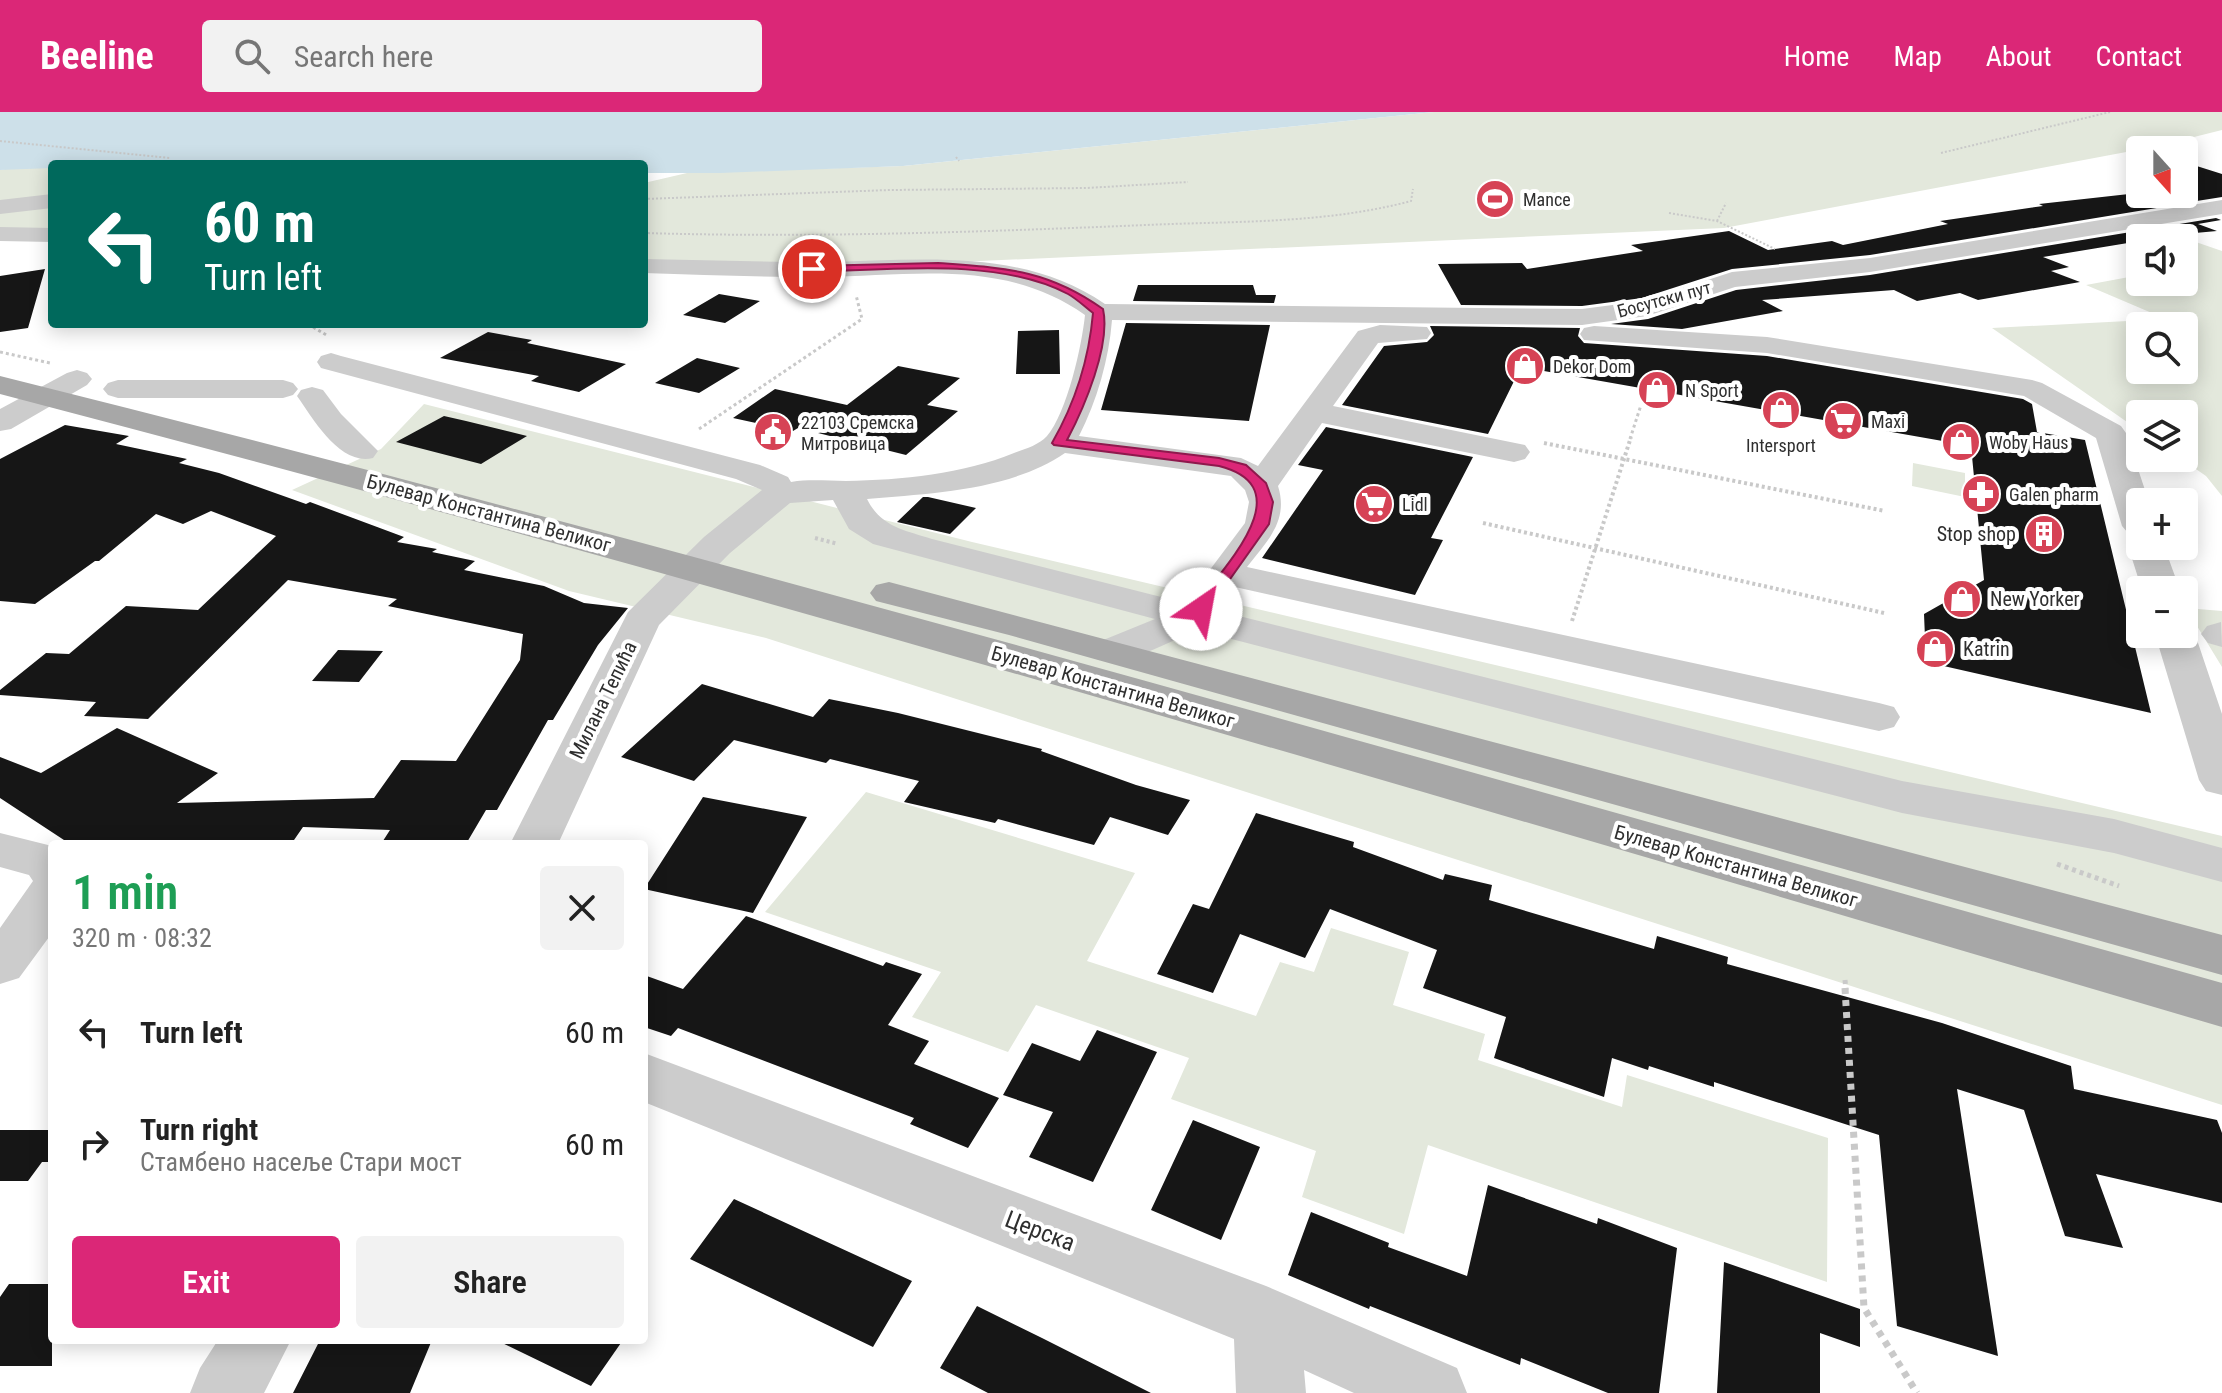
<!DOCTYPE html>
<meta charset="utf-8">
<style>
:root{--surface:#fff;--page:#f2f2f2;--text:#222;--muted:#767676;--accent:#db2777}
body{margin:0;font-family:"Roboto Condensed",sans-serif;background:var(--page);color:var(--text);height:100vh;display:flex;flex-direction:column;font-size:30px;white-space:nowrap}
*{box-sizing:border-box;margin:0}
p{font-size:26px;color:var(--muted)}
.icon{flex:none;width:44px;height:44px;fill:none;stroke:currentColor;stroke-width:2;stroke-linecap:round;stroke-linejoin:round}
.map{position:relative;flex:1;overflow:hidden}
.drawer{position:absolute;left:48px;top:728px;width:600px;height:504px;display:flex;flex-direction:column;background:var(--surface);border-radius:8px;box-shadow:0 4px 20px #0003}
.drawer>*{flex:none}
.top-card{position:absolute;left:48px;top:48px;width:600px;height:168px;border-radius:8px;box-shadow:0 4px 20px #0003;background:#00695c;color:#fff;overflow:hidden}
.needle{width:52px;rotate:159deg}
.tools{position:absolute;left:2126px;top:24px;display:grid;gap:16px}
.tools a{display:grid;place-items:center;width:72px;height:72px;border-radius:8px;background:var(--surface);box-shadow:0 4px 20px #0003;font-size:40px}
.pin{position:absolute;display:grid;place-items:center;width:68px;height:68px;color:#fff;margin:-34px;border:4px solid #fff;border-radius:50%;box-shadow:0 2px 8px #0007}
.me{position:absolute;width:88px;margin:-44px;rotate:33deg;stroke-linejoin:round;filter:drop-shadow(0 0 6px #0008)}
.turn{display:flex;align-items:center;gap:28px;height:168px;padding:0 24px;font-size:36px}
.turn .icon{width:104px;height:104px;stroke-width:2.5}
.turn b{display:block;font-size:56px;line-height:68px}
.round{display:grid;place-items:center;flex:none;width:84px;height:84px;border-radius:8px;background:var(--page)}
.overview{display:flex;align-items:center;justify-content:space-between;height:136px;padding:0 24px}
h1{font-size:48px;font-weight:600;line-height:60px;color:#1e9e55}
.button{display:flex;gap:16px;margin-top:auto;padding:16px 24px}
.button a{flex:1;height:92px;border-radius:8px;background:var(--accent);color:#fff;font-size:32px;font-weight:600;line-height:92px;text-align:center}
.button a+a{background:var(--page);color:var(--text)}
ul{padding:0;list-style:none}
li{display:flex;align-items:center;gap:24px;height:112px;padding:0 24px}
li div{flex:1}
li b{display:block;font-size:30px}
li em{font-style:normal}
header{display:flex;align-items:center;gap:48px;box-sizing:border-box;height:112px;padding:0 40px;background:var(--accent);color:#fff}
header strong{font-size:38px}
nav{display:flex;gap:44px;margin-inline-start:auto;font-size:28px}
.search{width:560px;height:72px;background:var(--page);display:flex;align-items:center;gap:20px;box-sizing:border-box;padding:0 28px;border-radius:8px;color:var(--muted);font-size:30px}
.map>svg:first-child{display:block}
</style>
<header>
<strong>Beeline</strong>
<div class="search"><svg class="icon" aria-label="search" viewBox="0 0 24 24"><circle cx="10" cy="10" r="6"/><path d="M15 15l6 6"/></svg>Search here</div>
<nav><a>Home</a><a>Map</a><a>About</a><a>Contact</a></nav>
</header>
<div class="map">
<svg width="2222" height="1281" viewBox="0 0 2222 1281">
<rect width="100%" height="100%" fill="#fff"/>
<path fill="#e3e8dc" fill-rule="evenodd" d="M1434,0H2222V18L2158,34L1724,116L957,150L755,153L644,148V71L687,61L903,54Z
M11,56H52V120L0,119V58Z
M2190,128L2222,139V384L2206,364L2180,346H2184V302H2140V319L1992,216L2166,207L2086,173L2140,163V170H2184V154L2187,153L2184,152V129ZM2140,214H2184V258H2140Z
M424,292L972,430L2222,724V993L766,526L569,479L292,378L381,337Z
M1913,351L1965,361V385L1912,374Z
M2186,496L2222,499V555Z
M866,680L1135,761L1087,849L1256,904L1280,850L1314,860L1331,816L1409,840L1393,893L1485,922L1478,948L1622,995L1627,963L1828,1026L1827,1170L1428,1033L1404,1122L1302,1085L1316,1039L1171,987L1189,946L1036,893L1008,940L912,905L941,860L765,800Z"/>
<path fill="#cde0e9" d="M0,0H1434L903,54L720,61H644V52H52V56L0,58Z"/>
<path fill="#161616" d="M2184,50L2222,62V85L2184,91Z
M2138,81L2175,93L1870,143L1732,157L1642,186L1582,194L1461,193L1438,152L1522,151L1527,157L1643,139L1631,133L1729,119L1768,138L1832,129L1843,133L1948,112L1940,109L2043,94L2039,92Z
M2216,106L2221,108L2198,112L2217,119L2140,126V129L2043,145L2069,155L2051,159L2080,170L1978,188L1960,181L1917,189L1894,178L1762,188L1783,199L1682,217L1611,212L1648,207L1736,178L1870,163Z
M45,157L28,216L0,220V164Z
M1138,173H1253L1256,183H1276L1274,191L1133,189Z
M719,182L760,189L725,211L683,203Z
M1126,211L1270,213L1249,309L1101,298Z
M1430,214L1580,216L1578,224L1584,231L1767,244L2023,287L2032,292L2037,320L2085,328L2151,601L1926,550L1924,502L1984,468L1971,334L1521,255L1488,322L1342,293L1384,234L1427,230L1434,223Z
M1059,218L1060,262H1016L1018,219Z
M488,220L532,228L527,231L626,252L579,280L531,269L539,264L440,246Z
M697,246L740,256L699,281L655,271Z
M898,254L960,266L927,293L958,299L906,343L798,316L793,319L733,306L775,277L847,293Z
M444,304L466,309L527,324L481,352L396,330Z
M65,313L129,324L116,332L187,347L179,351L219,361L306,392L310,390L404,425L397,430L437,437L432,440L475,449L464,458L544,474L584,491L628,496L598,533L553,608H548L497,698H486L466,732H381L390,718L303,715L294,728L67,730L0,686V645L41,661L117,616L218,661L177,691L374,686L401,648L456,649L520,548L523,522L388,494L397,487L288,468L148,607L84,604L96,590L0,583V578L46,541L69,542L126,494L198,498L276,424L211,399L183,412L156,402L99,449H95L35,492L0,489V347Z
M1326,315L1473,345L1431,426L1443,428L1415,483L1262,446L1323,358L1298,353Z
M923,385H928L976,396L950,422L897,410Z
M338,538L383,539L359,570L312,569Z
M702,572L813,605L829,587L898,601L1042,637L1041,639L1136,673L1190,688L1168,723L1110,705L1094,733L998,707L995,711L904,690L919,669L830,647L826,651L734,628L694,669L621,645Z
M703,685L807,705L753,801L644,777Z
M1256,701L1354,730L1353,735L1443,768L1445,762L1492,773L1489,788L1654,837L1657,824L1728,845L1727,852L1942,911L2071,954L2074,977L2217,1008L2222,1021V1091L2096,1062L2123,1136L2065,1124L2024,998L1957,977L1998,1244L1897,1214L1879,1023L1714,970V975L1649,954L1648,958L1612,946L1604,985L1494,946L1506,905L1423,876L1437,838L1330,797L1305,846L1240,822L1213,881L1157,862L1193,792L1209,797Z
M746,804L883,854L886,850L922,862L888,913L929,929L914,952L999,986L968,1036L910,1012L914,1006L678,916L671,924L644,915V863L683,877Z
M1097,918L1157,940L1093,1070L1029,1045L1053,1000L1003,983L1032,931L1080,949Z
M1193,1008L1260,1035L1221,1128L1151,1098Z
M0,1018H52V1050H42L28,1069H0Z
M1488,1073L1597,1112L1598,1106L1677,1136L1659,1281H1608L1521,1246L1520,1253L1370,1194L1369,1197L1288,1163L1311,1100L1389,1131L1388,1135L1467,1164Z
M734,1087L912,1169L873,1235L690,1147Z
M1724,1150L1860,1197V1235L1820,1221V1281H1717Z
M9,1172H52V1254H0V1185Z
M977,1194L1042,1226L1151,1281H988L940,1256Z
M320,1228H432L410,1281H293Z
M496,1228H623L591,1274Z"/>
<g fill="none" stroke-linecap="round" stroke-linejoin="round">
<path stroke="#c9c9c9" stroke-width="2" stroke-dasharray="2 2" stroke-linecap="butt" d="M0,29L170,46
M1941,41L2110,0
M956,45L959,49
M644,87L890,78L1087,76L1188,70
M1669,101L1717,109L1775,137
M1717,109L1726,91
M644,121C812,126 979,120 1146,113C1234,109 1325,112 1411,89L1413,77"/>
<path stroke="#c9c9c9" stroke-width="3" stroke-dasharray="3 3" stroke-linecap="butt" d="M308,212L328,224
M0,240L50,251
M699,317L862,207L856,183
M1630,327L1641,293"/>
<path stroke="#c9c9c9" stroke-width="4" stroke-dasharray="3 3" stroke-linecap="butt" d="M1544,331L1885,399
M1483,411L1884,501
M815,426L838,432
M1572,509L1631,325"/>
<path stroke="#c9c9c9" stroke-width="5" stroke-dasharray="4 4" stroke-linecap="butt" d="M2057,752L2119,774
M1845,868L1846,878"/>
<path stroke="#c9c9c9" stroke-width="7" stroke-dasharray="6 6" stroke-linecap="butt" d="M1845,876L1864,1196L1917,1281"/>
<path fill="#ccc" fill-rule="evenodd" d="M52,82V96L0,102V88Z
M2222,88V102L1870,160L1735,175L1647,204L1582,213L1112,208C1109,247 1097,289 1079,324L1241,346L1258,354L1358,219L1380,213L1427,215L1431,221L1427,227L1378,231L1333,294L1525,333L1530,340L1525,347L1514,350L1322,311L1278,374C1289,409 1267,429 1247,455L1879,591L1894,595L1900,605L1894,615L1879,619L1235,475L1219,499L1902,669L2114,707L2222,736V770L2114,741L1902,701L1197,518C1167,530 1128,555 1096,547L1090,539L1096,531L1155,507L873,432L849,417L833,388L790,391L730,441L659,513L558,732H510L628,500L704,425L762,378L736,367L321,256L317,250L321,244L331,241L341,244L760,353L788,365L791,370C810,367 827,369 846,369C902,368 963,362 1014,341C1025,337 1039,333 1047,324C1067,301 1082,233 1085,203C1004,146 914,164 820,165C762,165 703,163 644,161V147C703,148 762,150 821,150C919,149 1019,134 1105,192L1582,197L1643,189L1732,160L1870,146ZM1065,341L1231,364L1245,378L1249,390L1245,411L1185,491L932,427C904,418 881,415 867,387C932,381 1009,379 1065,341Z
M0,115L52,116V130L0,129Z
M1594,214L1767,225L2032,268L2042,271L2121,314L2126,321L2149,390H2140V425L2128,421L2122,414L2096,326L2024,284L1767,241L1584,228L1580,222L1584,216Z
M77,258L87,261L92,267L87,273L11,317L0,319V297L67,261Z
M118,268H283L293,271L298,277L293,283L283,286H118L108,283L103,277L108,271Z
M312,275L323,278L341,302L378,339L373,346C340,354 314,308 297,284L301,278Z
M2140,425V434H2164L2180,478H2142L2128,434L2133,426Z
M2221,510L2222,535L2208,531L2201,522L2207,514Z
M2184,512L2195,522L2222,602V683L2206,679L2199,668L2155,522H2184Z
M0,721L52,734V821L19,866L0,872V816L33,769L29,763L0,755Z
M644,941L1266,1174L1457,1256L1467,1281H1354L1304,1258L1306,1281H1236L1234,1227L644,990Z
M218,1228H291L264,1281H190L200,1256Z"/>
<path fill="#a7a7a7" fill-rule="evenodd" d="M0,264C745,450 1483,665 2222,871V915C1483,698 745,476 0,282Z
M889,470L2222,823V863L1009,523L876,489L870,481L876,473Z"/>
</g>
<path fill="#db2777" stroke="#8e194d" stroke-width="2" d="M938,151C1004,156 1047,157 1103,197C1111,233 1084,296 1067,328L1219,346L1246,353L1266,371L1273,390L1269,412L1206,501H1195L1193,497C1219,460 1306,376 1219,354L1054,333L1052,331C1075,291 1089,247 1093,201C1085,195 1077,187 1068,182C998,145 890,158 812,160L807,157L812,154Z"/>
<defs>
<g id="stadium-disc" transform="scale(2)"><circle r="9.5" fill="#d64255" stroke="#fff"/><path d="M0-5a6.5 5 0 1 0 0 10a6.5 5 0 1 0 0-10ZM-3.5-1.8h7v3.6h-7Z" fill="#fff"/></g>
<g id="shop-disc" transform="scale(2)"><circle r="9.5" fill="#d64255" stroke="#fff"/><path d="M-5-2.5h2.3a2.7 3.5 0 0 1 5.4 0H5L5.5 6h-11ZM-1.5-2.5h3a1.5 2.3 0 0 0-3 0Z" fill="#fff"/></g>
<g id="supermarket-disc" transform="scale(2)"><circle r="9.5" fill="#d64255" stroke="#fff"/><path d="M-6-5.5h2.5l.6 2H6L4.5 2H-2.5L-4.4-4H-6ZM-1.5 3.2a1.3 1.3 0 1 0 .1 0ZM3 3.2a1.3 1.3 0 1 0 .1 0Z" fill="#fff"/></g>
<g id="civic-disc" transform="scale(2)"><circle r="9.5" fill="#d64255" stroke="#fff"/><path d="M-.6-6.5H3V-4.5H.6V-3L4-1V1h2V6H-6V1h2V-1L-.6-3ZM-1.2 2.5V6h2.4V2.5Z" fill="#fff"/></g>
<g id="pharmacy-disc" transform="scale(2)"><circle r="9.5" fill="#d64255" stroke="#fff"/><path d="M-2-6h4v4h4v4h-4v4h-4v-4h-4v-4h4Z" fill="#fff"/></g>
<g id="building-disc" transform="scale(2)"><circle r="9.5" fill="#d64255" stroke="#fff"/><path d="M-4-6H4V6H1V3H-1V6H-4ZM-2.5-4.3h1.7v1.8h-1.7ZM.8-4.3h1.7v1.8H.8ZM-2.5-1h1.7V.8h-1.7ZM.8-1h1.7V.8H.8Z" fill="#fff"/></g>
</defs>
<g fill-rule="evenodd">
<use href="#stadium-disc" x="1495" y="87"/>
<use href="#shop-disc" x="1525" y="254"/>
<use href="#shop-disc" x="1657" y="278"/>
<use href="#shop-disc" x="1781" y="298"/>
<use href="#supermarket-disc" x="1843" y="309"/>
<use href="#civic-disc" x="773" y="320"/>
<use href="#shop-disc" x="1961" y="330"/>
<use href="#pharmacy-disc" x="1981" y="382"/>
<use href="#supermarket-disc" x="1374" y="392"/>
<use href="#building-disc" x="2044" y="422"/>
<use href="#shop-disc" x="1962" y="487"/>
<use href="#shop-disc" x="1935" y="537"/>
</g>
<g text-anchor="middle" dominant-baseline="central" stroke-width="8" stroke-linejoin="round" paint-order="stroke">
<g font-size="18" fill="#2f2f2f" stroke="#fff" text-anchor="start">
<text x="1523" y="87">Mance</text>
<text x="1553" y="254">Dekor Dom</text>
<text x="1685" y="278">N Sport</text>
<text x="1871" y="309">Maxi</text>
<text x="801" y="310">22103 Сремска<tspan x="801" dy="21">Митровица</tspan></text>
<text x="1989" y="330">Woby Haus</text>
<text x="1781" y="333" text-anchor="middle">Intersport</text>
<text x="2009" y="382">Galen pharm</text>
<text x="1402" y="392">Lidl</text>
</g>
<g font-size="18" fill="#2f2f2f" stroke="#fff">
<text transform="translate(1664 187) rotate(-15)">Босутски пут</text>
</g>
<g font-size="20" fill="#2f2f2f" stroke="#fff">
<text transform="translate(489 401) rotate(15)">Булевар Константина Великог</text>
<text transform="translate(1113 575) rotate(16)">Булевар Константина Великог</text>
<text transform="translate(603 588) rotate(-64)">Милана Тепића</text>
<text transform="translate(1736 754) rotate(16)">Булевар Константина Великог</text>
</g>
<g font-size="20" fill="#2f2f2f" stroke="#fff" text-anchor="start">
<text x="2016" y="422" text-anchor="end">Stop shop</text>
<text x="1990" y="487">New Yorker</text>
<text x="1963" y="537">Katrin</text>
</g>
<g font-size="24" fill="#2f2f2f" stroke="#fff">
<text transform="translate(1040 1119) rotate(21)">Церска</text>
</g>
</g>
</svg>
<div class="tools">
<a><svg class="needle" viewBox="-14 -14 28 28"><path d="M0-13l5 13h-10z" fill="#e53935"/><path d="M0 13l5-13h-10z" fill="#767676"/></svg></a>
<a><svg class="icon" aria-label="sound" viewBox="0 0 24 24"><path d="M4 9h4l5-4v14l-5-4H4zM17 9q2 3 0 6"/></svg></a>
<a><svg class="icon" aria-label="search" viewBox="0 0 24 24"><circle cx="10" cy="10" r="6"/><path d="M15 15l6 6"/></svg></a>
<a><svg class="icon" aria-label="layers" viewBox="0 0 24 24"><path d="M12 4l9 5-9 5-9-5zM3 14l9 5 9-5"/></svg></a>
<a>+</a>
<a>−</a>
</div>
<div class="pin" style="left:812px;top:157px;background:#d93025"><svg class="icon" aria-label="arrive" viewBox="0 0 24 24"><path d="M6 21V4h12l-3 4 3 4H6"/></svg></div>
<svg class="me" style="left:1201px;top:497px" viewBox="-20 -20 40 40"><circle r="19" fill="#fff"/><path d="M0-13L10 11 0 6-10 11z" fill="#db2777"/></svg>
<div class="top-card">
<div class="turn"><svg class="icon" aria-label="left" viewBox="0 0 24 24"><path d="M17 20v-9H6M10 6l-5 5 5 5"/></svg><div><b>60 m</b>Turn left</div></div>
</div>
<section class="drawer">
<div class="overview"><div><h1>1 min</h1><p>320 m · 08:32</p></div><a class="round"><svg class="icon" aria-label="close" viewBox="0 0 24 24"><path d="M6 6l12 12M18 6L6 18"/></svg></a></div>
<ul>
<li><svg class="icon" aria-label="left" viewBox="0 0 24 24"><path d="M17 20v-9H6M10 6l-5 5 5 5"/></svg><div><b>Turn left</b></div><em>60 m</em></li>
<li><svg class="icon" aria-label="right" viewBox="0 0 24 24"><path d="M7 20v-9h11M14 6l5 5-5 5"/></svg><div><b>Turn right</b><p>Стамбено насеље Стари мост</p></div><em>60 m</em></li>
</ul>
<div class="button"><a>Exit</a><a>Share</a></div>
</section>
</div>
